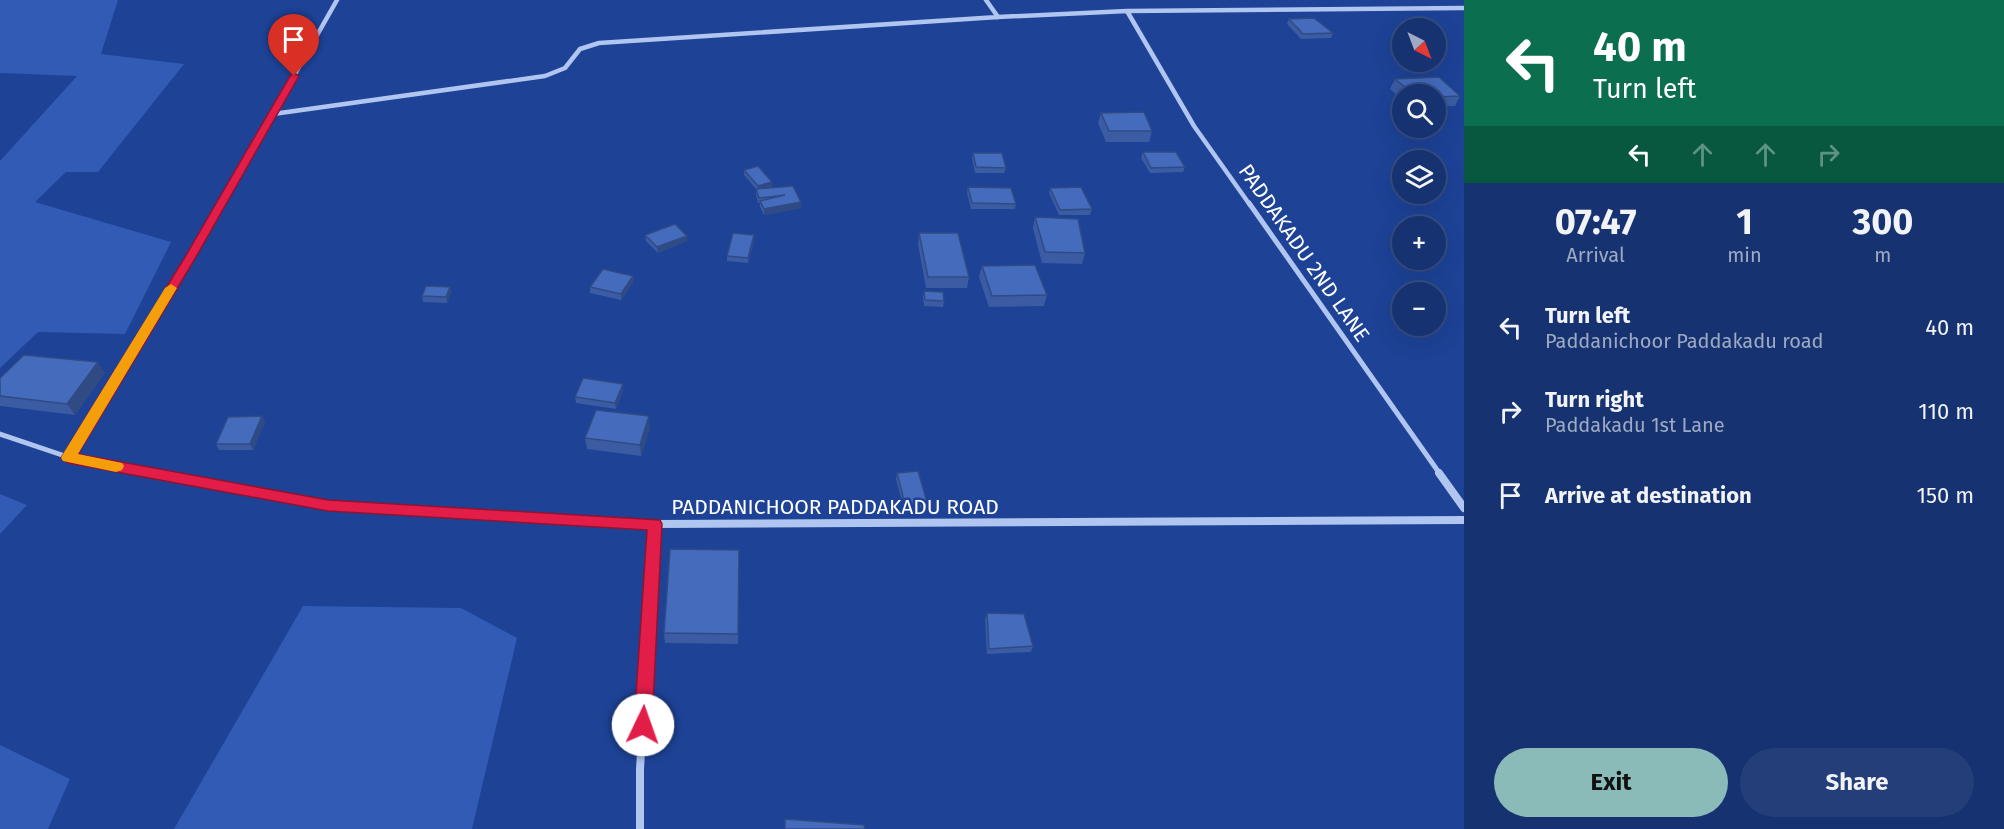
<!DOCTYPE html>
<meta charset="utf-8">
<style>
:root{--surface:#163270;--page:#233e78;--text:#f1f3f6;--muted:#9eaac3;--line:#354d83;--accent:#8bbbb9}
body{margin:0;font-family:"Fira Sans",sans-serif;background:var(--page);color:var(--text);height:100vh;display:flex;flex-direction:column;font-size:22px;white-space:nowrap}
*{box-sizing:border-box;margin:0}
p{font-size:20px;color:var(--muted)}
.icon{flex:none;width:33px;height:33px;fill:none;stroke:currentColor;stroke-width:2;stroke-linecap:round;stroke-linejoin:round}
.map{position:relative;flex:1;overflow:hidden}
.drawer{display:flex;flex-direction:column;background:var(--surface);width:540px}
.drawer>*{flex:none}
.top-card{background:#0b6e4f;color:#fff;overflow:hidden}
.needle{width:39px;rotate:138deg}
.tools{position:absolute;left:1392px;top:18px;display:grid;gap:12px}
.tools a{display:grid;place-items:center;width:54px;height:54px;border-radius:50%;background:var(--surface);box-shadow:0 6px 24px #0002,0 0 0 2px var(--line);font-size:30px}
.pin{position:absolute;display:grid;place-items:center;width:51px;height:51px;color:#fff;margin:-62px -26px;border-radius:50% 50% 50% 0;rotate:-45deg;box-shadow:0 0 6px #0007}
.pin .icon{rotate:45deg}
.me{position:absolute;width:66px;margin:-33px;rotate:3deg;stroke-linejoin:round;filter:drop-shadow(0 0 4px #0008)}
.turn{display:flex;align-items:center;gap:21px;height:126px;padding:0 30px;font-size:27px}
.turn .icon{width:78px;height:78px;stroke-width:2.5}
.turn b{display:block;font-size:42px;line-height:51px}
.lanes{display:flex;align-items:center;height:57px;padding:0 30px;background:#0003;justify-content:center;gap:30px;direction:ltr}
.lanes .off{opacity:.35}
.eta{display:flex;justify-content:space-evenly;align-items:center;height:102px;text-align:center}
.eta b{font-size:36px;font-weight:700;line-height:42px}
.primary-button{display:flex;gap:12px;margin-top:auto;padding:12px 30px}
.primary-button a{flex:1;height:69px;border-radius:36px;background:var(--accent);color:#111;font-size:24px;font-weight:700;line-height:69px;text-align:center}
.primary-button a+a{background:var(--page);color:var(--text)}
ul{padding:0;list-style:none}
li{display:flex;align-items:center;gap:18px;height:84px;padding:0 30px}
li div{flex:1}
li b{display:block;font-size:22px}
li em{font-style:normal}
main{display:flex;flex:1;min-height:0}
.map>svg:first-child{display:block}
</style>
<main>
<div class="map">
<svg width="1464" height="829" viewBox="0 0 1464 829">
<rect width="100%" height="100%" fill="#1d4296"/>
<path fill="#315bb4" d="M0,0H118L101,54L184,64L98,172H66L35,202L171,242L125,334L38,332L0,368V161L77,76L0,73Z
M0,494L27,505L0,534Z
M303,606L461,608L517,638L472,829H174Z
M0,745L70,779L48,829H0Z"/>
<g fill="none" stroke-linecap="round" stroke-linejoin="round">
<path stroke="#b0c5ef" stroke-width="4.5" d="M986,0L998,17
M1127,11L1194,126L1250,205
M273,114L545,76L565,68L580,49L599,43L998,17L1127,11L1464,8
M221,205L337,0"/>
<path stroke="#b0c5ef" stroke-width="5" d="M1249,203L1440,474
M0,434L68,457L160,474
M68,457L221,203"/>
<path stroke="#b0c5ef" stroke-width="8" d="M152,473L328,506L655,524L1464,520
M1439,473L1464,508
M640,829V769L655,524"/>
</g>
<path fill="#3b5ca3" d="M1289,19L1333,33L1331,38L1301,39L1287,24Z
M1395,79L1460,96L1455,106H1436V94H1402V100L1390,89Z
M1101,113L1152,131L1149,142H1106L1098,123Z
M1143,152L1185,167L1183,172L1150,173L1141,158Z
M973,153L1006,168L1004,173H975L972,158Z
M744,170L772,182V188L801,202V208L764,215L760,207V203H758L756,194V189L744,175Z
M968,187L1016,204L1015,209H971L967,193Z
M1050,188L1092,209L1090,215H1059L1049,193Z
M1035,217L1085,253L1082,264L1042,263L1033,228Z
M919,233L969,277L967,288H926L918,244Z
M645,235L687,241L658,253L646,241Z
M754,235V241L748,263L727,261V256Z
M982,266L1047,295L1044,306L989,307L979,277Z
M634,281L621,300L590,293V287Z
M450,287L451,293L447,303L423,302L422,296Z
M924,291L944,301L943,307L924,306L923,297Z
M105,373L75,415L0,406V378Z
M623,384V390L616,409L576,403L575,397Z
M265,422L253,450H219L216,444Z
M650,427L641,456L587,449L585,438Z
M897,473L927,502L926,507L904,509L896,479Z
M739,550L738,644L665,643L664,633Z
M987,613L1033,646L1031,652L987,654L985,619Z"/>
<path fill="#304b84" d="M772,182V188L758,191V186Z
M801,202V208L764,215V209Z
M754,235V241L748,263V258Z
M687,236V241L658,253L657,247Z
M633,276L634,281L621,300V294Z
M450,287L451,293L447,303L446,297Z
M98,362L105,373L75,415L67,404Z
M623,384V390L616,409L615,403Z
M262,416L265,422L253,450L250,444Z
M649,416L650,427L641,456L640,445Z"/>
<path fill="#456bbd" stroke="#304b84" stroke-width="1.5" d="M1314,18L1333,33L1303,34L1289,19Z
M1439,77L1460,96L1436,97V94H1414L1395,79Z
M1144,112L1152,131H1109L1101,113Z
M1143,152H1176L1185,167L1151,168Z
M973,153H1002L1006,168L976,167Z
M758,166L772,182L758,186L744,170Z
M793,186L801,202L764,209L760,201L785,195L759,198L756,189Z
M968,187L1011,188L1016,204L972,203Z
M1081,187L1092,209L1060,210L1050,188Z
M1035,217L1078,219L1085,253L1045,252Z
M675,224L687,236L657,247L645,235Z
M733,233L754,235L748,258L727,256Z
M919,233H958L969,277H928Z
M1035,265L1047,295L992,296L982,266Z
M603,269L633,276L621,294L590,287Z
M426,286L450,287L446,297L422,296Z
M924,291L943,292L944,301L925,300Z
M24,355L98,362L67,404L0,396V378Z
M583,378L623,384L615,403L575,397Z
M596,410L649,416L640,445L585,438Z
M262,416L250,444H216L228,417Z
M918,471L927,502L905,504L897,473Z
M670,549L739,550L738,634L664,633Z
M987,613L1024,614L1033,646L989,649Z
M785,819L864,825L865,829H785Z"/>
<path fill="#e11d48" stroke="#92132f" stroke-width="1.5" d="M294,73L299,76L196,257L78,454L328,500L660,520L662,524L652,725L649,730L643,733L637,730L634,725L647,530L328,511L68,463L61,458L185,257L290,76Z"/>
<path fill="#f59e0b" d="M171,284L177,288L78,454L122,463L124,466L122,470L116,472L63,461L61,458L63,454L165,288Z"/>
<g text-anchor="middle" dominant-baseline="central" stroke-width="5" stroke-linejoin="round" paint-order="stroke">
<g font-size="21" fill="#fff" stroke="#1d4296">
<text transform="translate(1304 253) rotate(55)">PADDAKADU 2ND LANE</text>
<text x="835" y="507">PADDANICHOOR PADDAKADU ROAD</text>
</g>
</g>
</svg>
<div class="tools">
<a><svg class="needle" viewBox="-14 -14 28 28"><path d="M0-13l5 13h-10z" fill="#e53935"/><path d="M0 13l5-13h-10z" fill="#9eaac3"/></svg></a>
<a><svg class="icon" aria-label="search" viewBox="0 0 24 24"><circle cx="10" cy="10" r="6"/><path d="M15 15l6 6"/></svg></a>
<a><svg class="icon" aria-label="layers" viewBox="0 0 24 24"><path d="M12 4l9 5-9 5-9-5zM3 14l9 5 9-5"/></svg></a>
<a>+</a>
<a>−</a>
</div>
<div class="pin" style="left:294px;top:76px;background:#d93025"><svg class="icon" aria-label="arrive" viewBox="0 0 24 24"><path d="M6 21V4h12l-3 4 3 4H6"/></svg></div>
<svg class="me" style="left:643px;top:725px" viewBox="-20 -20 40 40"><circle r="19" fill="#fff"/><path d="M0-13L10 11 0 6-10 11z" fill="#e11d48"/></svg>
</div>
<section class="drawer">
<div class="top-card">
<div class="turn"><svg class="icon" aria-label="left" viewBox="0 0 24 24"><path d="M17 20v-9H6M10 6l-5 5 5 5"/></svg><div><b>40 m</b>Turn left</div></div>
<div class="lanes"><svg class="icon" aria-label="left" viewBox="0 0 24 24"><path d="M17 20v-9H6M10 6l-5 5 5 5"/></svg><svg class="icon off" aria-label="ahead" viewBox="0 0 24 24"><path d="M12 20V5M6 11l6-6 6 6"/></svg><svg class="icon off" aria-label="ahead" viewBox="0 0 24 24"><path d="M12 20V5M6 11l6-6 6 6"/></svg><svg class="icon off" aria-label="right" viewBox="0 0 24 24"><path d="M7 20v-9h11M14 6l5 5-5 5"/></svg></div>
</div>
<div class="eta">
<div><b>07:47</b><p>Arrival</p></div>
<div><b>1</b><p>min</p></div>
<div><b>300</b><p>m</p></div>
</div>
<ul>
<li><svg class="icon" aria-label="left" viewBox="0 0 24 24"><path d="M17 20v-9H6M10 6l-5 5 5 5"/></svg><div><b>Turn left</b><p>Paddanichoor Paddakadu road</p></div><em>40 m</em></li>
<li><svg class="icon" aria-label="right" viewBox="0 0 24 24"><path d="M7 20v-9h11M14 6l5 5-5 5"/></svg><div><b>Turn right</b><p>Paddakadu 1st Lane</p></div><em>110 m</em></li>
<li><svg class="icon" aria-label="arrive" viewBox="0 0 24 24"><path d="M6 21V4h12l-3 4 3 4H6"/></svg><div><b>Arrive at destination</b></div><em>150 m</em></li>
</ul>
<div class="primary-button"><a>Exit</a><a>Share</a></div>
</section>
</main>
